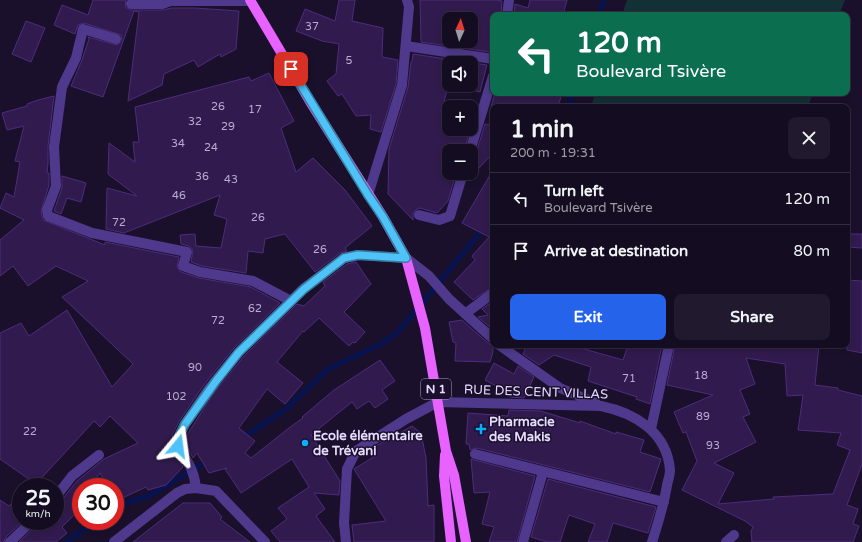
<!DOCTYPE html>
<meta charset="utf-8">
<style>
:root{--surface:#140c21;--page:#211a2e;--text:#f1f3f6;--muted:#9d9ba5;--line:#332c3f;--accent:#2563eb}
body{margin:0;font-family:"Varela Round",sans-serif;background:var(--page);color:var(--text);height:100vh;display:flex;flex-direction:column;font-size:15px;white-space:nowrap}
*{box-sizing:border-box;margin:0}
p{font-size:13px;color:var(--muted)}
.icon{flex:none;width:22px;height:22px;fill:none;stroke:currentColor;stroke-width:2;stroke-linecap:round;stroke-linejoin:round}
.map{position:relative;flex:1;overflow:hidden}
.details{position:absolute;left:490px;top:104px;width:360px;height:244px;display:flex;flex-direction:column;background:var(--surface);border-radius:8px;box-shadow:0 2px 6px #0003,0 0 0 1px var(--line)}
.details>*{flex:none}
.hud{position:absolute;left:490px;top:12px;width:360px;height:84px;border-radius:8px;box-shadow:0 2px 6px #0003,0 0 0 1px var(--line);background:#0b6e4f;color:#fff;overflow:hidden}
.needle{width:26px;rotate:4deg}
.controls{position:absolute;left:442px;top:12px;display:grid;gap:8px}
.controls a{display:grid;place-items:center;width:36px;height:36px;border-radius:8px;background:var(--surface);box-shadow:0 2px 6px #0003,0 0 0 1px var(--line);font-size:20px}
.speed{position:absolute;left:12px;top:478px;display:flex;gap:8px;font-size:20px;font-weight:700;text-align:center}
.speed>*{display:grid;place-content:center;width:52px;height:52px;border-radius:50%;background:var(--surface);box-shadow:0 2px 6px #0003,0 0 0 1px var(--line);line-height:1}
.speed small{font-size:10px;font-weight:400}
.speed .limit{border:6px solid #d22;background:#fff;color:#111}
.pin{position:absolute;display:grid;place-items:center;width:34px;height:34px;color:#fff;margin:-17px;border-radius:8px;box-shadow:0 2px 6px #0006}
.me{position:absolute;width:44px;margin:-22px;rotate:16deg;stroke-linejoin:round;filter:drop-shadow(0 0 3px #0008)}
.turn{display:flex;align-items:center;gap:14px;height:84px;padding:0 20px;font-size:18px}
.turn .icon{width:52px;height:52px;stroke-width:2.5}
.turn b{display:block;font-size:28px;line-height:34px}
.round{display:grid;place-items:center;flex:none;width:42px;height:42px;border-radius:8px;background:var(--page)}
.head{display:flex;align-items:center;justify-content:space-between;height:68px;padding:0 20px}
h1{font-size:24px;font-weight:700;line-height:30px}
.action{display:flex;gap:8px;margin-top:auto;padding:8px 20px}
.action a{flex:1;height:46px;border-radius:8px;background:var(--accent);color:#fff;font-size:16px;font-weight:700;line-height:46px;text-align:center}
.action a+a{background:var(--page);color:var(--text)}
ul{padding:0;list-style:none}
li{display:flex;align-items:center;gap:12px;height:52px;padding:0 20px;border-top:1px solid var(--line)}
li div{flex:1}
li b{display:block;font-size:15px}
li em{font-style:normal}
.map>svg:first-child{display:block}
</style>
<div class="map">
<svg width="862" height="542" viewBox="0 0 862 542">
<rect width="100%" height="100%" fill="#1b102c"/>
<path fill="#133036" d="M627,0H845L839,15H622Z
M595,93H813L808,107H591Z"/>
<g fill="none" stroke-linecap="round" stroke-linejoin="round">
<path stroke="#08124d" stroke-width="5.5" d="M599,15L604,0
M568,107L573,93
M242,438L286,409L328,369L383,343L399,331L493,217
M115,509L122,504L151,495L210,459
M66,542L97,521"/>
</g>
<path fill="#311b4e" stroke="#4d2c7b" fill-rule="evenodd" d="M93,0H126L125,7L131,10H162L172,8H195L239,11L236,49L221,57L220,54L198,67L194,60L164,74L162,85L128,101L139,12L134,11L103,97L71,86L82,60L89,39L88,37L117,45L122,41L121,35L84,23L78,25L75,34L54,25L62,5L88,15Z
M339,0H355L352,21L383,28L382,57L398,60L396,84L381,132L370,129L371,115L356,116L342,94L338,96L327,81L336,74L339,44L322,41L296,31L305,9L335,21Z
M420,0H497L502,1L501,15H493V40L490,52L421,42ZM449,19H471V41H449Z
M530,0H567L563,15H514L515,4L528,8Z
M26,21L45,28L31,62L12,54Z
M413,54L487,65L480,92L452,85H471V63H449V84L441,112L449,114V129H470L464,151H449V173H456L448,201L437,213L420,208L417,209L413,213V220L388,194L389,149L408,87L411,62H412Z
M269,73L294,121L281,128L296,172L313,158L345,190L372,226L345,248L347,251L340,253L315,272L285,234L265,239L263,253L248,251L246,273L202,266L191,262L193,250L189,246L181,244L180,235L195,234L196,246L221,248L227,219L214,215L220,195L124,233L106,229L107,188L137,196L108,174L109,143L135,162L133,142H139L135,107L249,77L251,81Z
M495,93H562L558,107H491Z
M54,96L48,146V164L47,173H49V185L41,211L43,220L105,245V242L179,257L177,267L181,272L199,278L251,287L280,303L234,348L203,386L180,420L173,433L172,446L183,467L166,485L148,490L146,487L118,500L115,493V487H112L109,481L105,483L100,473L89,487H81V508L62,527L67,533L56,542H19L36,526L38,521H55V504L60,502L77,481L104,459L138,443L110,416L100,427L94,421L36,484L0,459V333L21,323L29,336L67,310L112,387L133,364L62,297L88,281L56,266L28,286L13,266L0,276V240L24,220L0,208L6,193L14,197L20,162L15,161L24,126L7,130L2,113L27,106V104L38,100Z
M485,124L493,125V153L468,180L469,173H471V157L476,153Z
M493,170V287L473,300L454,282L475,260L472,256L489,237L462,223Z
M62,176L86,183L81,202L67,198L61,214L54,211L62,188Z
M847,234H862V248L847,247Z
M356,262L371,284L344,312L365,332L355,343L353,342L349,346L319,318L304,332L303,331L277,362L303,383L285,404L267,389L239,428L255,441L245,453L251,458L289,428L303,418L302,417L334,390L380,360L395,381L382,390L388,399L375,408L369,401L357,409L352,402L311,435L340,481L339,495L314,493L325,509L316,516L335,542H280L271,531L287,519L278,508L309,487L292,459L241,493L225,469L227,468L209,473L197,453L193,458L185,444V438L213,394L244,356L297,304L304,306L325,286L323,282L347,264Z
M847,280L862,281V353L847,350Z
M493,301V330L478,317L488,315L482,309Z
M462,320L489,344L493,345V352L490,362L455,361L456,343L453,342L449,322Z
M527,345H570L623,360L628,345H662L650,404L636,399L637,397L588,381L591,367L554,355L539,365L523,354Z
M675,345H819L815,385L838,388V390L862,396V464L847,505L858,509L853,524L859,526L853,542H752L751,531L753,527L745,521L682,490L697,461L686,432L683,433L674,412L713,395L667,385ZM746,358L785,364L787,396L803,395L798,430L841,433L837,445L850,450L833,494L773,497L774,499L718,504L734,473L714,463L756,442L743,417L750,414L740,390L755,384Z
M494,363L514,374L518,366L534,377L524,398L510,397L511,394L485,380Z
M509,410L541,411L580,423V421L616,434V432L644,440L640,452L661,459L650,492L477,448L470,450L469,444H466L468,413L508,416Z
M412,426L421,433L426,458L428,506L434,505V542H354L352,525L386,521L354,469L375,456L374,447Z
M471,459L535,476L517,542H489L494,527L482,524L490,492L474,493Z
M548,479L656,507L648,533L613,523L607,542H588L595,524L569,515L560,542H547L531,537Z
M0,500L9,506L11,504L21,513V521H23L6,537L4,542H0Z
M183,503H210L222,517L220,519L250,542H133Z"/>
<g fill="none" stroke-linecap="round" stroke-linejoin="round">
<path stroke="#4f398d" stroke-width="10" d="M131,4H162L171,1H250
M507,15L509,0
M116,39L83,29L76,58L62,87L54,147L56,186L47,210L48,216L92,233L187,252L183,266L200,272L253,281L291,301
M406,46L493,59
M470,151L493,76
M368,195L402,85L409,7L407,0
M419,215L439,220L450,216L463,173
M465,314L493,293
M499,345L560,388L596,403
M651,429L669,345
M475,454L664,502
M196,488C194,469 187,461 178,446L179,436L185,424L208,390L239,352L303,289L344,258L358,255L406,258L429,276L449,299L493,339
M55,498L72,476L99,455
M10,542L32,521
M114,542L177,493L185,489L196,488L216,491L265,542
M346,542L344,523L347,469L356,451L406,419L438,402L601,406C635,413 667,432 670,470C670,475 668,481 667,485C664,505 658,523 652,542
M523,542L543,472
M726,542L734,535"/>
<path stroke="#e762ff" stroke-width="10" d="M250,0L311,103L383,217L406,258L425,328L446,451L454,475L466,542
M445,455L444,476L451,542"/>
</g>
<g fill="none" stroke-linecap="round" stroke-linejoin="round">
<g stroke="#337fa1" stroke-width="10">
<path id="route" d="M178,446L179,436L185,424L216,381L239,352L304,289L344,258L358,255L406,258L383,217L368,195L291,69"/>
</g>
<use href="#route" stroke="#4fc3f7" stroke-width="7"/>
</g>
<g fill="#07b0ff" stroke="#1b102c" stroke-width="1.5">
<path d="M479 423h4v4h4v4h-4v4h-4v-4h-4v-4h4z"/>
<circle cx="305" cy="443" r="4"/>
</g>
<g text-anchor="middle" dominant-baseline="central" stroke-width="3" stroke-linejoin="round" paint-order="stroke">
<g font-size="11" fill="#baabd3">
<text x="312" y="26">37</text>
<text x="349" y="60">5</text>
<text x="218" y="106">26</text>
<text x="255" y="109">17</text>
<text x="195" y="121">32</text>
<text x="228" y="126">29</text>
<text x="178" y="143">34</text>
<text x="211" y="147">24</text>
<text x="202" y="176">36</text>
<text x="231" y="179">43</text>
<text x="179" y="195">46</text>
<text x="258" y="217">26</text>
<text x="119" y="222">72</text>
<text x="320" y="249">26</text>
<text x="255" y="308">62</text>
<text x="218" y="320">72</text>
<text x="195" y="367">90</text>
<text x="701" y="375">18</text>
<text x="629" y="378">71</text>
<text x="176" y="396">102</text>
<text x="703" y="416">89</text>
<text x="30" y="431">22</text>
<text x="713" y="445">93</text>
</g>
<rect fill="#1b102c" stroke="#aa9ec0" stroke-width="1" x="421" y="379" width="30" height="20" rx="3"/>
<g font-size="12" font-weight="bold" fill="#e7dbff">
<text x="436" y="389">N 1</text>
</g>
<g font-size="13" fill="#e7dbff" stroke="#1b102c">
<text transform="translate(536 392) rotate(2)">RUE DES CENT VILLAS</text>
</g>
<g font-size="13" font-weight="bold" fill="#e7dbff" stroke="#1b102c" text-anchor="start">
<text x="489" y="422">Pharmacie<tspan x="489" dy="15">des Makis</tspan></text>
<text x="313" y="436">Ecole élémentaire<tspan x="313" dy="15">de Trévani</tspan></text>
</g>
</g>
</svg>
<div class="controls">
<a><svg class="needle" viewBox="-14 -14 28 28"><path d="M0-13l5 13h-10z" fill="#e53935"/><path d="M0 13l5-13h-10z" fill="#9d9ba5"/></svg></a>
<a><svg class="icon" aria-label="sound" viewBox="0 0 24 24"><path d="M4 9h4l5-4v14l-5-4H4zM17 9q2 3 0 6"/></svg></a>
<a>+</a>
<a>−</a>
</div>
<div class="speed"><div>25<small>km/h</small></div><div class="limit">30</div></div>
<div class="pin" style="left:291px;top:69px;background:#d93025"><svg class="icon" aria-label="arrive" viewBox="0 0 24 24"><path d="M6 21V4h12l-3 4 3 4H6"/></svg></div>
<svg class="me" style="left:178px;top:446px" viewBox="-20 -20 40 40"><path d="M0-17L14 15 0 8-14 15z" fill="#4fc3f7" stroke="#fff" stroke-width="4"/></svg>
<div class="hud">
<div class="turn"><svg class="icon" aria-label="left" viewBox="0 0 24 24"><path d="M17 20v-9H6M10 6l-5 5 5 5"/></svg><div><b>120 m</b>Boulevard Tsivère</div></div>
</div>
<section class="details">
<div class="head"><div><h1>1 min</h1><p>200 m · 19:31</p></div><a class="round"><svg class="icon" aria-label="close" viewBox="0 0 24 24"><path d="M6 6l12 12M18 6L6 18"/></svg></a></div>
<ul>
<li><svg class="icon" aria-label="left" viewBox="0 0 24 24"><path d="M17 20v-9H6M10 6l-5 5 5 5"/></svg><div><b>Turn left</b><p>Boulevard Tsivère</p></div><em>120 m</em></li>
<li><svg class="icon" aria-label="arrive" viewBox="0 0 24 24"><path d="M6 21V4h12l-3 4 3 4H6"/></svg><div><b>Arrive at destination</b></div><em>80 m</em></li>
</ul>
<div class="action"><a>Exit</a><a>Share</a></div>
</section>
</div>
